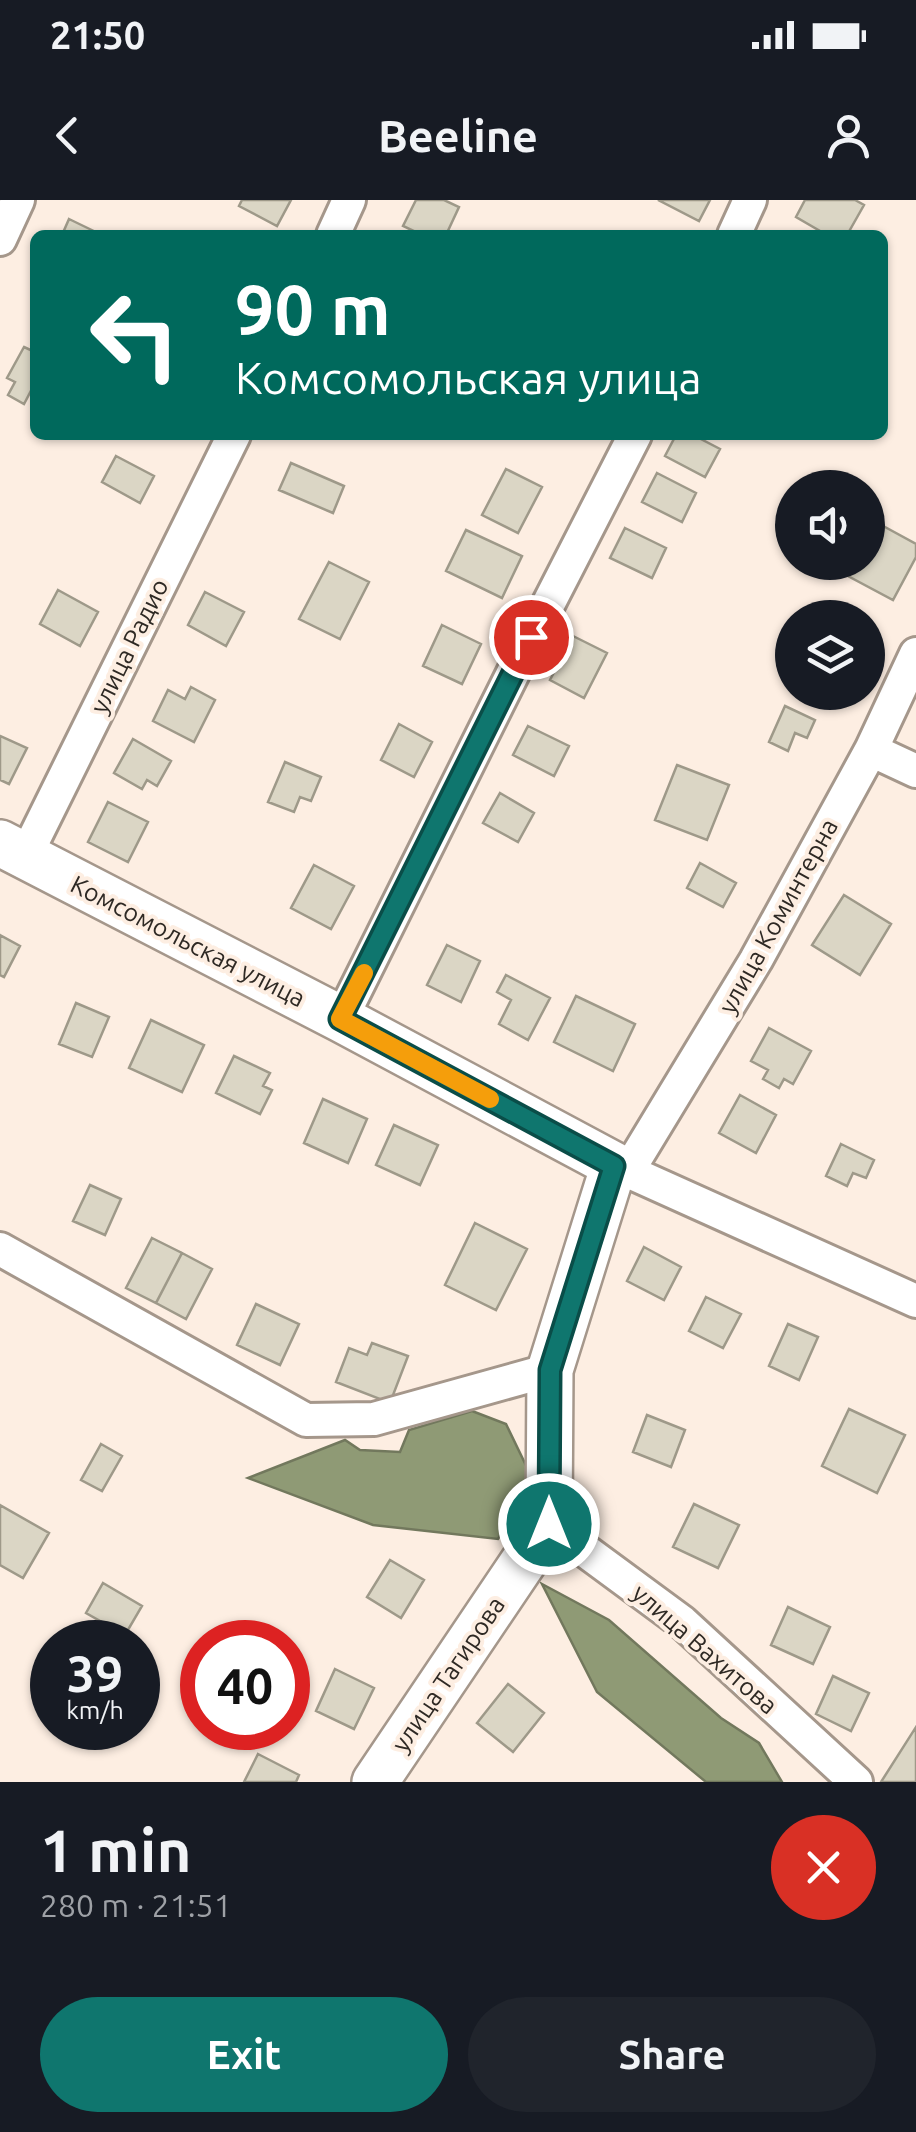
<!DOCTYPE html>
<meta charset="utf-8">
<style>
:root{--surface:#171b24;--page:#20242c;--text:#f1f3f6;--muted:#9ea1a6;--accent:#0f766e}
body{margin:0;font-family:Ubuntu,sans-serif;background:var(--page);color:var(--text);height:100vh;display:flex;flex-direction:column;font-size:38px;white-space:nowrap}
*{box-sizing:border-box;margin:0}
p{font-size:32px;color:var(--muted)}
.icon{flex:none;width:55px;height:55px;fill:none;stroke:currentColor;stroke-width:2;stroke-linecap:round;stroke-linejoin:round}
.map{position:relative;height:1582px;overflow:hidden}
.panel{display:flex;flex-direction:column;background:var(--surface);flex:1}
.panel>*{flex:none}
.guide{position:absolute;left:30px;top:30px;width:858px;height:210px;border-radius:15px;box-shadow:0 2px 8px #0004;background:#00695c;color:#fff;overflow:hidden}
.controls{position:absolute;left:775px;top:270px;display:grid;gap:20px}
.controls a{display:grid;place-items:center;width:110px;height:110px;border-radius:50%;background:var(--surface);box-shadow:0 2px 8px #0004;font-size:50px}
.speed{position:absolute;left:30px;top:1420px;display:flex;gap:20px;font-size:50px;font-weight:700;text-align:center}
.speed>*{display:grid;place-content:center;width:130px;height:130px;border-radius:50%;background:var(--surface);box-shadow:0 2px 8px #0004;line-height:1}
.speed small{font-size:25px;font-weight:400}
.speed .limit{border:15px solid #d22;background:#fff;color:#111}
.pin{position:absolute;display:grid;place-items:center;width:85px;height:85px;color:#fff;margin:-42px;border:5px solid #fff;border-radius:50%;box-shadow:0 2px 10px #0007}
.me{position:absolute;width:110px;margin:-55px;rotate:0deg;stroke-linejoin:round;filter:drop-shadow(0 0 8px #0008)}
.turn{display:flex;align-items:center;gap:35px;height:210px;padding:0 40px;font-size:45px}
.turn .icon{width:130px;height:130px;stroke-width:2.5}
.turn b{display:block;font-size:70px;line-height:85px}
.round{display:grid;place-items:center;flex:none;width:105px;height:105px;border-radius:52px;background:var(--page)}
.summary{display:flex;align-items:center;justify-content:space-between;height:170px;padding:0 40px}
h1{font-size:60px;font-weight:700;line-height:75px}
.primary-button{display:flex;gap:20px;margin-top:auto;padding:20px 40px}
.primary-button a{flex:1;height:115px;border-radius:60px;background:var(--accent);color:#fff;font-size:40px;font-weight:700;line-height:115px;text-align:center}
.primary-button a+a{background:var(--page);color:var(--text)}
.status{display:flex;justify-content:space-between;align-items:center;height:70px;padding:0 50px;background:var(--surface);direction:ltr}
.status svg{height:28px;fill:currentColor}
header{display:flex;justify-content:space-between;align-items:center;height:130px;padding:0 40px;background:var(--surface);font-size:45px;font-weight:700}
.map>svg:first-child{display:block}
</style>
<div class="status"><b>21:50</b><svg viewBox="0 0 49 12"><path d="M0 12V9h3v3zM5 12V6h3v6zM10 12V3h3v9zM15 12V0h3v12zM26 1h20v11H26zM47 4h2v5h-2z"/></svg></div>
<header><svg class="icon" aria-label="back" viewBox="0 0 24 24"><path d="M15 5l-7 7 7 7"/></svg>Beeline<svg class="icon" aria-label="person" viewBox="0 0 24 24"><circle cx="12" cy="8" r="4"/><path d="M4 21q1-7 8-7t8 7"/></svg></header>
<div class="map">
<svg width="916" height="1582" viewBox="0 0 916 1582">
<rect width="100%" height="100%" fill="#fdeee2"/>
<path fill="#8f9a75" stroke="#72785d" stroke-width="2.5" d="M472,1211L506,1224L533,1280L498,1339L373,1325L248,1278L345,1240L360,1250L400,1252L409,1230Z
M542,1384L609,1420L721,1518L759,1543L782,1582H706L597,1492Z"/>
<path fill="#dbd6c5" stroke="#9e9989" stroke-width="2.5" d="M242,0H291L277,26L239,6Z
M416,0H444L459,7L446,35H422L403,26Z
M658,0H710L699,21Z
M805,0H855L864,5L847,35H827L796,17Z
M69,19L102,35H62Z
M24,147L35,152V183L24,204L8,195L15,182L7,178Z
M676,235H693L720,249L705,277L665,256Z
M116,256L154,276L140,303L102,282Z
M291,263L344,286L333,313L279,290Z
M506,269L542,287L518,333L482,315Z
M657,273L696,293L682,322L642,302Z
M874,321L916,344V357L893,400L846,375L852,362H868V334Z
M625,328L666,348L652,378L610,358Z
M466,330L522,356L502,398L446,371Z
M329,362L369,382L340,439L299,419Z
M58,390L98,412L80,446L40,424Z
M205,392L244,412L226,446L188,425Z
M832,406L853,418H825Z
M442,425L481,444L462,484L423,466Z
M573,436L607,453L584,498L550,480Z
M191,487L215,500L194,542L153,521L168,490L185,499Z
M785,506L815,520L807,538L795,533L788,551L769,542Z
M399,524L432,542L414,577L381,560Z
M528,526L569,546L554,576L513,555Z
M0,536L27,548L9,584L0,580Z
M133,539L171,561L157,586L147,580L142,589L114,573Z
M285,562L321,577L311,601L300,597L294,612L268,602Z
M677,565L729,585L707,640L655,620Z
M500,593L534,613L518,642L483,623Z
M108,602L148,622L128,662L88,642Z
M700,663L736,683L723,707L687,688Z
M314,665L354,686L331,729L291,708Z
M844,695L891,724L860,775L812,745Z
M0,735L20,746L4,777L0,775Z
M447,745L480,761L461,802L427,785Z
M506,775L550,798L528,840L499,824L511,800L497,792Z
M576,796L635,824L613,871L554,842Z
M76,803L109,817L92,857L59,844Z
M151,820L204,845L182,892L129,868Z
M769,828L811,851L793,884L784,879L779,888L763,879L768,870L751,861Z
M234,856L270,873L263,886L272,890L260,914L216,893Z
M740,895L776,915L756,953L719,933Z
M323,899L367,919L348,963L304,943Z
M394,925L438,945L420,985L376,965Z
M841,944L874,960L866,978L853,973L847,986L826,976Z
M90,985L121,999L105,1035L73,1021Z
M475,1023L527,1049L496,1110L445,1085Z
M152,1038L182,1053L156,1103L126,1088Z
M644,1047L681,1067L664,1100L627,1081Z
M182,1053L212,1069L186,1119L156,1103Z
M706,1097L741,1114L723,1148L689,1131Z
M256,1104L299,1124L280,1165L237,1145Z
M788,1124L818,1137L799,1180L769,1166Z
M372,1143L408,1156L390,1203L336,1182L349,1148L367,1155Z
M849,1209L905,1235L877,1293L822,1266Z
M647,1215L685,1230L671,1267L633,1252Z
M101,1244L122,1256L102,1291L81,1280Z
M694,1304L739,1325L718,1368L673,1347Z
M0,1305L49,1333L23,1378L0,1365Z
M390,1360L424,1380L401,1418L367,1397Z
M103,1383L142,1406L125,1435L86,1413Z
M788,1407L830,1427L813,1464L771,1445Z
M335,1469L374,1488L354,1529L316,1511Z
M833,1476L869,1493L851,1531L816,1514Z
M508,1484L544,1513L513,1552L477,1523Z
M916,1527V1582H881Z
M258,1554L299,1575L296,1582H244Z"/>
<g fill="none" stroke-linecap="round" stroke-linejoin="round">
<g stroke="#a5978b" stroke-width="38">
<path id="street" d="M333,35L349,0
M734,35L750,0
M0,39L18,0
M871,550L916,571
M25,657L234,235
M341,819L514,471L635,235
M614,965L916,1101
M628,971L756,760L871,550L916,454
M0,1049L306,1220L374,1219L550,1170
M549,1324L682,1422L856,1582"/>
</g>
<g stroke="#a5978b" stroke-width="50">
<path id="secondary" d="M0,643L341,819L614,965L550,1170L549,1324L375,1582"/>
</g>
<use href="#street" stroke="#fff" stroke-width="32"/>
<use href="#secondary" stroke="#fff" stroke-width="45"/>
</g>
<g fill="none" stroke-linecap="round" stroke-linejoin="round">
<g stroke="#0a4d48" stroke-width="25">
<path id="route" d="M531,437L340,819L614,966L550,1170L549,1324"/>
</g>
<use href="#route" stroke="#0f766e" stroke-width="18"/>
<path stroke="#f59e0b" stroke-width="18" d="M364,773L340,819L490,899"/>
</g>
<g text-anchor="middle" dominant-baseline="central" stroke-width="8" stroke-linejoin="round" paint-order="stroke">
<g font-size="25" fill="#2e2924" stroke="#fdeee2">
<text transform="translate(129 446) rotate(-64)">улица Радио</text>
<text transform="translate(778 716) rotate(-61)">улица Коминтерна</text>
<text transform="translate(188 741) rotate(27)">Комсомольская улица</text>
<text transform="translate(705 1449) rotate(41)">улица Вахитова</text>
<text transform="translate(448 1474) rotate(-56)">улица Тагирова</text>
</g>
</g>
</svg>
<div class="controls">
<a><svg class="icon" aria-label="sound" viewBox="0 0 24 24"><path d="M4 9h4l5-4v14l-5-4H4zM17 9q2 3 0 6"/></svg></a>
<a><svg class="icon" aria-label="layers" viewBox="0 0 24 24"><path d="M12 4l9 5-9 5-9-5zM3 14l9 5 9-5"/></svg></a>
</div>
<div class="speed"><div>39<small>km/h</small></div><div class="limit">40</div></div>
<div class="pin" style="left:531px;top:437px;background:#d93025"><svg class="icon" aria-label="arrive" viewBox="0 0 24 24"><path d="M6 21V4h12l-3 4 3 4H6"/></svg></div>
<svg class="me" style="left:549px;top:1324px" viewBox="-20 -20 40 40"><circle r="17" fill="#0f766e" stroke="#fff" stroke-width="3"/><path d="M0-11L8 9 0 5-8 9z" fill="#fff"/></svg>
<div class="guide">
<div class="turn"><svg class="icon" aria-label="left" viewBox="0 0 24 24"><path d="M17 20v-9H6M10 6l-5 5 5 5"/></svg><div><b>90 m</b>Комсомольская улица</div></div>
</div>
</div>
<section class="panel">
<div class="summary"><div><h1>1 min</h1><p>280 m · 21:51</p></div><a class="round" style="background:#d93025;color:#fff"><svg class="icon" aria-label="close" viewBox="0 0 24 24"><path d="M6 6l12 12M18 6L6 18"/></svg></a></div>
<div class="primary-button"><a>Exit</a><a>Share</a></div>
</section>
